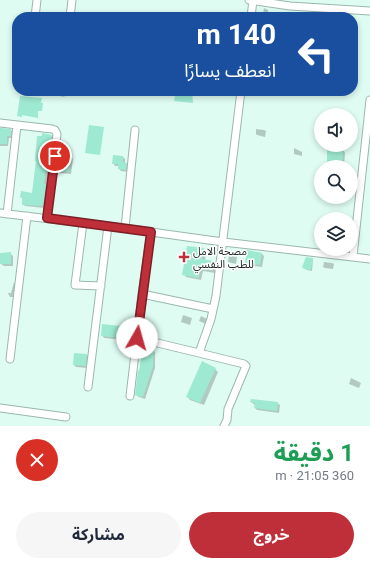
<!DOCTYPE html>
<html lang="ar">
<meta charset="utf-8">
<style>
:root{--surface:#fff;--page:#f6f6f7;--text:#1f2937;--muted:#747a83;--accent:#bf2f3a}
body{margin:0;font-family:Roboto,"Noto Sans Arabic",sans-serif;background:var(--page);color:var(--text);direction:rtl;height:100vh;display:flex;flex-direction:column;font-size:15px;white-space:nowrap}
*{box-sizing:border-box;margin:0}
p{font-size:13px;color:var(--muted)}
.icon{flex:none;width:22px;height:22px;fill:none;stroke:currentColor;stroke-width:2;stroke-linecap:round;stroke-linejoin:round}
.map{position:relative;height:426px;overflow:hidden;direction:ltr}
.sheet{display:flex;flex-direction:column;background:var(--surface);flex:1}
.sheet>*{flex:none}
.top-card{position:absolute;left:12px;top:12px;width:346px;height:84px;border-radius:16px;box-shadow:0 2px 6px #0003;direction:rtl;background:#1a4fa0;color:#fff;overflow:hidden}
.controls{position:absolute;left:314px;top:108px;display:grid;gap:8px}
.controls a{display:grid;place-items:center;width:44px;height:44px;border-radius:50%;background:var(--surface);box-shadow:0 2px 6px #0003;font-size:20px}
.pin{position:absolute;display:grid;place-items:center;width:34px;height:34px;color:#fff;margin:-17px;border:2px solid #fff;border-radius:50%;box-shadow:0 1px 4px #0007}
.me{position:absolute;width:44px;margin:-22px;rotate:7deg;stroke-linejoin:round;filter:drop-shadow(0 0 3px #0008)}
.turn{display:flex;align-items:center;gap:14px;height:84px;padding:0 16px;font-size:18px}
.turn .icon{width:52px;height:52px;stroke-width:2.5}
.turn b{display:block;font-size:28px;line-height:34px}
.round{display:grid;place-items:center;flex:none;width:42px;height:42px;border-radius:21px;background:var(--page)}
.summary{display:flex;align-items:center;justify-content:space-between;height:68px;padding:0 16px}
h1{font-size:24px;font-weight:700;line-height:30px;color:#1e9e55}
.primary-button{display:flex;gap:8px;margin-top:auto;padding:8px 16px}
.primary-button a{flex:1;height:46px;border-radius:24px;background:var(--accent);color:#fff;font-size:16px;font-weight:700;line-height:46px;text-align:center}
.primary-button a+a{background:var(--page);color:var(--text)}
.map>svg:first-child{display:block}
</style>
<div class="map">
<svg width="370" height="426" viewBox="0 0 370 426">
<rect width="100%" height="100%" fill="#defcf2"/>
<path fill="#0003" d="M264,8L268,10V15L263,14Z
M202,14L204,17H193V15Z
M305,15L316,17H305Z
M0,128L11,130L13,133V138H9L8,146H0Z
M256,129L264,130L266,131L265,137L257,135L256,134Z
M51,135L53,137L49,171H48L46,186L47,187L45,208L25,206L23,204V199L21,197L33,194L37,162L36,161Z
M294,148L302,152V156L294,154Z
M343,150L345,153L344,167H328Z
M70,157L73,159L71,174L61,173L59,170Z
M123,157L125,159V163L128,166V172L121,171L119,169V166H115L113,163Z
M203,249L206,252L205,260L213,262L216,264L215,273L203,271L201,280L186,277L184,274Z
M10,253L13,256V266H4L1,264Z
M262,254L264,256L262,267L248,265L246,262Z
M229,255L237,257L236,264L228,262Z
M312,258L313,260L312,271L307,270L303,267Z
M324,262L332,263L334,264L333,269L325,268L323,267Z
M14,282L15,284L13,297H10L8,293H11Z
M183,315L192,318L190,325L181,322Z
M201,316L207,319L206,324L199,321Z
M129,328L132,330L131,332L134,335V341L104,338L102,335Z
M153,350L155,352V368L145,399L139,397L136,395Z
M87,355L89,357L88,368L76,367L74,365Z
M215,369L218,372L204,405L190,400L187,396Z
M351,378L361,383L359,388L349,384Z
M251,402L277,403L280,405L279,413L257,410L255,408V405Z"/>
<path fill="#9ee9d1" d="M176,91H192L193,103L174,101Z
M20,96L42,98L41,103H43L42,111H38V118L22,115V117L17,116Z
M89,125L104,127L100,155L85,153Z
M0,128L11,129V136H7V144H0Z
M42,133L52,135L48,169H46L44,184H46L43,206L22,205V198L20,197L21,191L32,193L36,161H35L37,136H42Z
M327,148L343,149L342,166L336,165V167H327Z
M60,155L71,156L69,172L58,171Z
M113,155L123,156V162L127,163L126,170L118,169V164H112Z
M187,246L204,248L202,259L213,261L212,270L200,268L199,278L182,275Z
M247,250L262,253L260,265L245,263Z
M11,252V264H0V253Z
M306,257L313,258L311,270L304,269L302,267Z
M102,324L130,327L129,331L133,332L132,339L101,336Z
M143,348L154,349L153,366L143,397L135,395L138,370L139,371L141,358H142Z
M74,353L87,354L86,366L73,365Z
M202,361L216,368L200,403L186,397Z
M251,399L278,402L277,411L254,408L255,403L250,402Z"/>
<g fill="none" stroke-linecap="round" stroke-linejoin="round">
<g stroke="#9bb7ad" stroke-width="9">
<path id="minor" d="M249,0L290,6L370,11
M35,17L37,0
M70,17L72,0
M251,17L253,0
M63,92V91
M0,123L52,129L55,130L57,134L47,218
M0,213L108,226L223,242L370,259
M7,214L17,125
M83,223L75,285L101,286
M125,228L135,130
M353,256L370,100
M142,294L213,309
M137,338L199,353
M10,359L27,216
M88,387L108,226
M130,396L142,294L151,232
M0,408L66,417
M224,426L227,420L228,409L246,366L244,364L199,353L211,319L216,296L241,91"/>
</g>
<use href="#minor" stroke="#fff" stroke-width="7"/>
</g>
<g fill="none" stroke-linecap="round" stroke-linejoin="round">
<g stroke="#7c1f26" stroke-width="10">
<path id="route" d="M55,156L47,218L151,232L137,338"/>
</g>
<use href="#route" stroke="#bf2f3a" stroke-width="7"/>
</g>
<path fill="#bf2f3a" stroke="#fff" stroke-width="1.5" d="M182 251h4v4h4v4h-4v4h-4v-4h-4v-4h4z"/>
<g text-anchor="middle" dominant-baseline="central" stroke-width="3" stroke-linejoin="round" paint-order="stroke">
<g font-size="11" fill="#1f2a26" stroke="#fff" text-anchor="start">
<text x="193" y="251">مصحة الامل<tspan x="193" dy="13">للطب النفسي</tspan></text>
</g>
</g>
</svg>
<div class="controls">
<a><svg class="icon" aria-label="sound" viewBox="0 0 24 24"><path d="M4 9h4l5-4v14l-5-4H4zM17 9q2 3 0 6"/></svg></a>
<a><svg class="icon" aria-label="search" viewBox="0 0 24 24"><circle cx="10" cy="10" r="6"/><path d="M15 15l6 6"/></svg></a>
<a><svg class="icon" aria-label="layers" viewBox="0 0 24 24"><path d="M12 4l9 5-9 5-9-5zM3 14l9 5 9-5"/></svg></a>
</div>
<div class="pin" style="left:55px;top:156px;background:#d93025"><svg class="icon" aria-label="arrive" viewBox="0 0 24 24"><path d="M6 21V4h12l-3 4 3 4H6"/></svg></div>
<svg class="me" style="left:137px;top:338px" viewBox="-20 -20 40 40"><circle r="19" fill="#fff"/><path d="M0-13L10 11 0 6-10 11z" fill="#bf2f3a"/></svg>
<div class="top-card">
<div class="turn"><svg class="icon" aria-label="left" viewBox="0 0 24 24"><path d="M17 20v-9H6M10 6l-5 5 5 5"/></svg><div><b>140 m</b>انعطف يسارًا</div></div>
</div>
</div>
<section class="sheet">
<div class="summary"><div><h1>1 دقيقة</h1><p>360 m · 21:05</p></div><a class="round" style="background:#d93025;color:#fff"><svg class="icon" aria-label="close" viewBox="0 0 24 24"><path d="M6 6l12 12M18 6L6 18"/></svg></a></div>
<div class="primary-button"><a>خروج</a><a>مشاركة</a></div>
</section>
